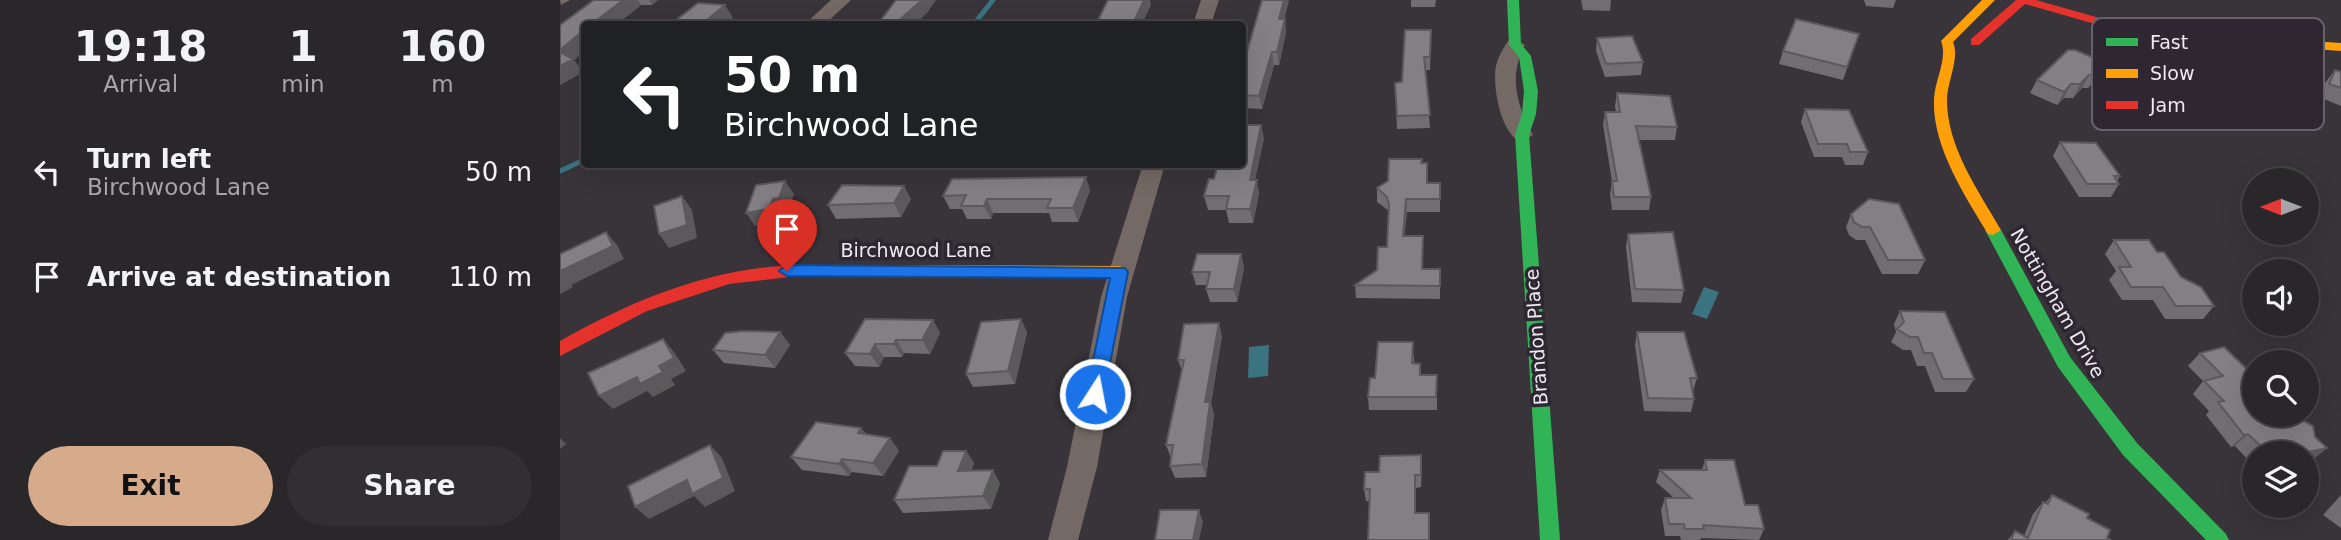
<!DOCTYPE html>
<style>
:root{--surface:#2a272b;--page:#322f33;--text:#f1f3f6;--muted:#a5a5a9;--line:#464447;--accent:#d6ab8b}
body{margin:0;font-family:"DejaVu Sans",sans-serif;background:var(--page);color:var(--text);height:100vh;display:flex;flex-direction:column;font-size:26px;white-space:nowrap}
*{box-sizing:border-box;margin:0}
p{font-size:23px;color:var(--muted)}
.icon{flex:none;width:38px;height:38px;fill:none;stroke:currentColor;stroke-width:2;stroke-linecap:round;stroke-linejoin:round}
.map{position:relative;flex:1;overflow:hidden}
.panel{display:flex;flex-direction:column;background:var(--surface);width:560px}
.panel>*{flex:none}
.hud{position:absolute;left:21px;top:21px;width:665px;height:147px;border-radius:7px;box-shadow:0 7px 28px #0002,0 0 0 2px var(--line);background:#202124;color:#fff;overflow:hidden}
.needle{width:46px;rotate:270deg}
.controls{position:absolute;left:1682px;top:168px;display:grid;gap:14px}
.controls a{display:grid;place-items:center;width:77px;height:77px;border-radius:50%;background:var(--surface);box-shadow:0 7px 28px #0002,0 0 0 2px var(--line);font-size:35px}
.pin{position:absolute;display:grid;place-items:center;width:60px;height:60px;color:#fff;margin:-72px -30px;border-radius:50% 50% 50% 0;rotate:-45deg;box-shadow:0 0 7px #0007}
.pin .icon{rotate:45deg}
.me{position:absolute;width:77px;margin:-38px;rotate:11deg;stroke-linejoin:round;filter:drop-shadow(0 0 5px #0008)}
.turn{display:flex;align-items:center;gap:24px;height:147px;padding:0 28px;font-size:32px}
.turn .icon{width:91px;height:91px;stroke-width:2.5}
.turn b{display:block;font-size:49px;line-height:60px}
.eta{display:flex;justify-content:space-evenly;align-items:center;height:119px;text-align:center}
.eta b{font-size:42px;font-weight:600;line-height:49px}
.button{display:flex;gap:14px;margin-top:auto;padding:14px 28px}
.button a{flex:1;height:80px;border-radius:42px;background:var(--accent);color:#111;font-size:28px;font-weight:600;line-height:80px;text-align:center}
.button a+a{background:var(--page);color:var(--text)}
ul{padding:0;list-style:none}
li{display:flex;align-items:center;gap:21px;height:105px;padding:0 28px}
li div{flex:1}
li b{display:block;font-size:26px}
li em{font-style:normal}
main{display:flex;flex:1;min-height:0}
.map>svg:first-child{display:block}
</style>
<main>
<section class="panel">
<div class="eta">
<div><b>19:18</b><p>Arrival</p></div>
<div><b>1</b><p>min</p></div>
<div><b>160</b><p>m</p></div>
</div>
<ul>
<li><svg class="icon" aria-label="left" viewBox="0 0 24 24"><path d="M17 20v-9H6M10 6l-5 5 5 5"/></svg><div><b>Turn left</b><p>Birchwood Lane</p></div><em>50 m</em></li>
<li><svg class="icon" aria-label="arrive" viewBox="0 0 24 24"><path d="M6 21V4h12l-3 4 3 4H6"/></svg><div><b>Arrive at destination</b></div><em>110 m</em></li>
</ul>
<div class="button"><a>Exit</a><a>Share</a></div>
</section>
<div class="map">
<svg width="1781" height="540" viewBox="0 0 1781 540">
<rect width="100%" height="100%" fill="#383439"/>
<path fill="#3b7381" d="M1144,287L1159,292L1147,319L1132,314Z
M709,345L708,376L688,378L689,347Z"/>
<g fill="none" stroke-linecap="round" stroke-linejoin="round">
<path stroke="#3b7381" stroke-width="5" d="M414,24L433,0
M0,171L24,160"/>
<path fill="#746964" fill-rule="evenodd" d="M0,0H10L1,5Z
M271,0H291L265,24H245Z
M641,0H659L651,24H633Z
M955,39L965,45C948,76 957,106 973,135L962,142C941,136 932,86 936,66C938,57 943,49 948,41Z
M583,164H605L567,297L537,467L518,540H488L507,467L541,297Z"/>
<path fill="#30b455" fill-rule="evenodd" d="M947,0H959L961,44L971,56L978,91L976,114L969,135L1000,540H980L955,135L962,114L964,91L959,57L949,45Z
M1433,225L1441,230L1510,357L1577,443L1666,534L1669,540H1646L1563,455L1498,367L1425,230Z"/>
<path fill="#ff9f0a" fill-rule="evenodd" d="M1422,0H1435L1393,42C1400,59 1387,81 1387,100C1387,147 1418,190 1441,230L1433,235L1428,234C1404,194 1372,146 1374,99C1375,79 1388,59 1381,41Z
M1631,33L1781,43V51L1627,40L1625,37Z
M310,265L560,266L568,272L560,278L310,277L302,271Z"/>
<path fill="#e5322d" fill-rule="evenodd" d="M1456,0H1476L1543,19L1631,33L1637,37L1631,41L1542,26L1465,4L1419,45H1411V39Z
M239,265H310L318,271L310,277H229L169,284L87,311L0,356V341C74,299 153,267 239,265Z"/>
</g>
<path fill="#716d72" d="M34,0H98L92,5H81L57,24H24V51L14,60L23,72L0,85Z
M729,0L724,19L726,32L719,65H714L702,109L682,108V69Z
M851,0H876L875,7H851Z
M1021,0H1051L1050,11L1023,10Z
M1304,0H1336L1333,8L1306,6Z
M871,30L870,70H865L870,128L837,129L835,83L842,82Z
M1299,34L1283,80L1219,64L1223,51Z
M1037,38L1083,62L1081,75L1045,77L1036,51Z
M1508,50L1541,77L1528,88H1522L1513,98H1504L1497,105L1470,93L1477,80Z
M1775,70L1781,72V106L1759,97L1765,83Z
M1648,83L1737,108L1727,121H1699L1692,113H1655L1639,96Z
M1057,93L1117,127L1115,140H1079L1091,197L1089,210H1052L1050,194L1052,181L1043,125L1045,112H1056L1055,106Z
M1245,109L1308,152L1303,165H1285L1282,157H1254L1241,122Z
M704,138L695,180L699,193L693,223H669L666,210H648L644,196L654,179Z
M1500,142L1560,176L1557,181L1559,184L1551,197H1519L1493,156Z
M861,163L867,183H880V212H847L844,236L863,269H880V299L796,298L795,285L817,270L827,247L828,214V210L817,202V188Z
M530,190L518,222H492L489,213H433L431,219H407L402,209H390L383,196Z
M351,199L341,217L276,219L268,205Z
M1291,214L1365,260L1358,274H1322L1305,240H1296L1289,235L1286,227Z
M1068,234L1124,290L1121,303L1072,302L1066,247Z
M1554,240L1597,252L1621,277L1654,306L1643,319H1605L1593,300H1562L1549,280L1556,271L1545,254Z
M681,254L684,268L677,302H650L646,289L647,285H636L632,272Z
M1340,311L1414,379L1406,392H1375L1365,366H1357L1351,350H1343L1331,342L1336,332L1334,324Z
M373,320L380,333L370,354L344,353L342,357H324L319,367L295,366L285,353Z
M220,332L230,345L215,368L164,363L153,350Z
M467,332L455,384L413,387L406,374Z
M1077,332L1137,378L1133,391L1134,399L1131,412L1084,411L1075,345Z
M662,336L651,403L654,415L646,477L615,478L610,466L611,458L606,445L622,371L618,360Z
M1640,353L1755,437L1767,448L1752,460L1746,462V453H1694V460L1689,461L1675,446L1671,447L1646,415L1649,411L1633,394L1643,381L1628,366Z
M854,355V363L860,364V375H877V410H809L808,397L815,378Z
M301,428L306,434L330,438L339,451L323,476L292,472L289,476L242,470L231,457Z
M406,451L414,463L411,471L440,483L431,509L343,513L334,500L377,466Z
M1145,460L1204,529L1199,540L1141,538L1140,540H1121L1120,536H1105L1101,510L1105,498H1114L1096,482L1100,470H1142Z
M862,468L861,487L856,488L855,513L810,501H806L804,489L819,472Z
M1492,495L1527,518L1547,538L1551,540H1448L1455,531L1464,536L1473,514L1483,502L1485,503Z
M1781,495V528L1763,515Z"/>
<path fill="#5c595c" d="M63,0H78L81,5L57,24H32Z
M89,0H98L92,5Z
M362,0H376L367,13L355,24H335Z
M584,0H590L591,5L582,24H573Z
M724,0H729L721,32L719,19Z
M165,5L173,18L165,24H142Z
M725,19L726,32L719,65L717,52Z
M24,30V51L14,60L23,72L0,85V50Z
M712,52L714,65L702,109L699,96Z
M1548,64L1541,77L1528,88L1535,75Z
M1529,75L1522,88L1513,98L1520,84Z
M1511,84L1504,98L1497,105L1504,92Z
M701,125L704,138L692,193L690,180Z
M526,177L530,190L518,222L513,208Z
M697,180L699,193L693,223L690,209Z
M225,181L234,194L227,212L222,213L218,223L195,226L186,213L213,199Z
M344,186L351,199L341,217L334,203Z
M122,196L132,210L137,238L109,248L99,234Z
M427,199L433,213L431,219L424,206Z
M846,199L847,212L843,250V236Z
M46,232L57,245L64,259L11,285L13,287L0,294V271Z
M681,254L684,268L677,302L674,289Z
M461,319L467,332L455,384L448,371Z
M373,320L380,333L370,354L362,340Z
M659,323L662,336L651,403L654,415L646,477L642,464L645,402Z
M220,332L230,345L215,368L205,355Z
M103,339L114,352L126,371L111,379L115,385L93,397L87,391L53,409L39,396L99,366Z
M336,340L344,353L342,357L334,344Z
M315,344L324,357L319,367L310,354Z
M301,428L311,441L298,433Z
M1688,434L1675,446L1671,447L1684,435Z
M0,438L6,444L0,449Z
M330,438L339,451L323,476L313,463Z
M150,445L162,458L175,491L145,507L134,496L89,519L75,507Z
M1708,447L1702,453H1697L1703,448Z
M1767,448L1752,460L1746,462V453H1744Z
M406,451L414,463L406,483L398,471Z
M282,459L292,472L289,476L279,464Z
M433,470L440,483L431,509L423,496Z
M639,510L643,522L639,540H633Z"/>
<path fill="#837f84" stroke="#5c595c" stroke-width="2" d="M34,0H63L32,24H24V30L0,50V25Z
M336,0H362L335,24H318Z
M548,0H584L573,24H536Z
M702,0H724L719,19H725L717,52H712L699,96L682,95V69Z
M138,3L165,5L142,24H111Z
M1236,19L1299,34L1287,67L1223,51Z
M845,30H871L870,57H864L870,115L837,116L835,83L842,82Z
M1072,36L1083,62L1046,64L1037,38Z
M1508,50H1515L1548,64L1535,75H1529L1520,84H1511L1504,92L1477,80Z
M0,52L13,59L0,66Z
M1775,70L1781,72V88L1769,84Z
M1057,93L1110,96L1117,127L1076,126L1091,197H1054L1052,181H1057L1045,112H1060Z
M1245,109L1289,110L1308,152H1290L1287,144H1258Z
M682,125H701L690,180H697L690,209H666L669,196H644L649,179H654L658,164H682Z
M1500,142L1536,143L1560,176H1554L1559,184H1527Z
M829,159H862L861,163H867V183H880V199H846L843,236H863L862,269H880V286L795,285L817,270L818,247H827L829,205L827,197L817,188L828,181Z
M526,177L513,208H487L491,199H427L424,206H401L406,195L383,196L392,179Z
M225,181L219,198L213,199L209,209L186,213L196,185Z
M282,185L344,186L334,203L268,205Z
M122,196L127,225L99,234L94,206Z
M1309,199L1339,204L1365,260H1328L1310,227H1302L1294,222L1291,214Z
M46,232L53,246L0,271V254Z
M1113,232L1124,290L1075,289L1068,234Z
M1554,240H1589L1597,252H1604L1621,277L1641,287L1654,306H1616L1603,287H1571L1559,267H1571Z
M637,254H681L674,289H646L650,272H632Z
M1340,311L1385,312L1414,379H1383L1372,353H1364L1358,337H1350L1337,329L1344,322Z
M305,319L373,320L362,340H336L334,344H315L310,354L285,353Z
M461,319L448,371L406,374L421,322Z
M659,323L645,402H650L642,464L610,466L613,445H606L624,360H618L624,324Z
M183,331L220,332L205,355L153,350L165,333Z
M1077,332H1124L1137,378H1130L1134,399L1088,398Z
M103,339L114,358L99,366L103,372L80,384L77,377L39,396L28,373Z
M818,342H853L852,363L860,364V375H877L876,397H808L810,378H815Z
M1664,347L1694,376V415H1733L1753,426L1755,437L1767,448L1744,453H1715L1708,447L1703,448L1688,434L1684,435L1658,402L1664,401L1644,381L1663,376L1640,353Z
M256,422L301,428L298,433L330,438L313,463L282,459L279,464L231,457Z
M150,445L163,478L132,494L127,480L75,507L68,486Z
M383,451H406L398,471L433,470L423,496L334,500L349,466H377Z
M861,455V475H855V513H869V540H808L810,489H804L805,472H819L820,456Z
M1145,460H1174L1185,505H1198L1204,529L1143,525L1144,529H1125L1124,524H1109L1105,498H1131L1100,470H1147Z
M1492,495L1529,514L1527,518L1550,530L1547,538L1551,540H1451L1455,531L1468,538L1483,502L1488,504Z
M600,510H639L633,540H595Z"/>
<path fill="#1a73e8" stroke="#114b97" stroke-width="2" d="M227,265L565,268L568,272L544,394L535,401L526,394L550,278L227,276L219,271Z"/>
<g text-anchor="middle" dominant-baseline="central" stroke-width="7" stroke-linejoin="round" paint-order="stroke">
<g font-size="19" fill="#efeaf1" stroke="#2e2732">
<text x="356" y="250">Birchwood Lane</text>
<text transform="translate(1498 303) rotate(60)">Nottingham Drive</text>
<text transform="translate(976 337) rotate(-94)">Brandon Place</text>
</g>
</g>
<rect x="1532" y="18" width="232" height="112" rx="10" fill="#2e2732" stroke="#68626b" stroke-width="2"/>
<rect x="1546" y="38" width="32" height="8" fill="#30b455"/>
<rect x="1546" y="69" width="32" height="9" fill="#ff9f0a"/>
<rect x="1546" y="101" width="32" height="8" fill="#e5322d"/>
<g font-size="19" fill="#efeaf1">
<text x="1590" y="49">Fast</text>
<text x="1590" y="80">Slow</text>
<text x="1590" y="112">Jam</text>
</g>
</svg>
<div class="controls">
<a><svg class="needle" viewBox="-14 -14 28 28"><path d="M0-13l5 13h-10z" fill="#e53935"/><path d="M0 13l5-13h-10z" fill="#a5a5a9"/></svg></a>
<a><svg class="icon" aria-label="sound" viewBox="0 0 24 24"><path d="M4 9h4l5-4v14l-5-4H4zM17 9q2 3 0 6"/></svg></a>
<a><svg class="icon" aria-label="search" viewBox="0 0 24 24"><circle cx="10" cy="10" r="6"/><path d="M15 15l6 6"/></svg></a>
<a><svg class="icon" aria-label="layers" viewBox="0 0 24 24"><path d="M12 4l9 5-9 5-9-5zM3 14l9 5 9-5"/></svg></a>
</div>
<div class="pin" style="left:227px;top:271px;background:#d93025"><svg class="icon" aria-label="arrive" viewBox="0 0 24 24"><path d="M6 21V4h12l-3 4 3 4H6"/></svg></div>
<svg class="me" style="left:535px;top:394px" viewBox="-20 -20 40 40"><circle r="17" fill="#1a73e8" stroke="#fff" stroke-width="3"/><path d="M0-11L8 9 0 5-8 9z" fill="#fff"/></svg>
<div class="hud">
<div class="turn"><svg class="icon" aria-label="left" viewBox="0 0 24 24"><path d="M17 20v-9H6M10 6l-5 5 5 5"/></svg><div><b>50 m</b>Birchwood Lane</div></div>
</div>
</div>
</main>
